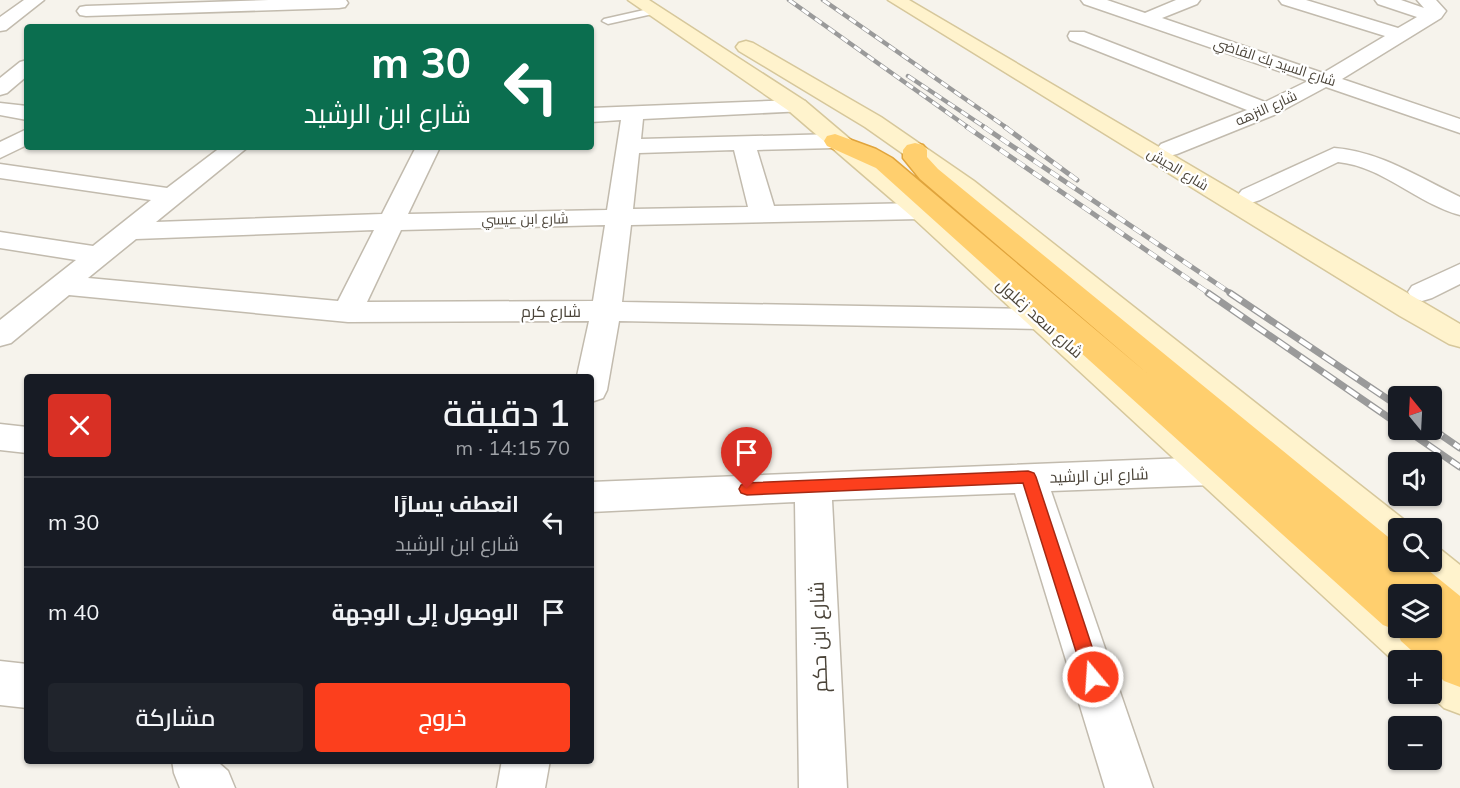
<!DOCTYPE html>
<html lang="ar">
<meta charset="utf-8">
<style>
:root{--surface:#171b24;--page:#20242c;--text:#f1f3f6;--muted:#9ea1a6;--line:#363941;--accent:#fc3f1d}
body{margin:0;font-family:Mulish,Cairo,sans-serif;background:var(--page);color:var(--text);direction:rtl;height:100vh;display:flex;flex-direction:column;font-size:22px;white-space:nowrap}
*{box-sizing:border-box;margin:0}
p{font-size:20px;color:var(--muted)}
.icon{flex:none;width:33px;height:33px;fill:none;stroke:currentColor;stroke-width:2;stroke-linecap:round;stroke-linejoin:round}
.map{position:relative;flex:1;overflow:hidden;direction:ltr}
.side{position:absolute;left:24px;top:374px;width:570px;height:390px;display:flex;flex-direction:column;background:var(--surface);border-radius:6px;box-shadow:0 2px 4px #0004;direction:rtl}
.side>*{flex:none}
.banner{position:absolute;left:24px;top:24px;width:570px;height:126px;border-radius:6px;box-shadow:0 2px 4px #0004;direction:rtl;background:#0b6e4f;color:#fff;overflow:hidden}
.needle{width:39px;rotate:342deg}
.controls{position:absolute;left:1388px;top:386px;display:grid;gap:12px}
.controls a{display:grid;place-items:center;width:54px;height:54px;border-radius:6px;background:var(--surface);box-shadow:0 2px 4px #0004;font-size:30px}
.pin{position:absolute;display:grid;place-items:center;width:51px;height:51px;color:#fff;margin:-62px -26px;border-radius:50% 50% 50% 0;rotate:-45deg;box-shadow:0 0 6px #0007}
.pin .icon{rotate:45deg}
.me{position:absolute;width:66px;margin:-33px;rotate:342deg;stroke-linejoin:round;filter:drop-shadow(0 0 4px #0008)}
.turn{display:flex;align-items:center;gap:21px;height:126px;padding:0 24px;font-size:27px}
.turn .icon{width:78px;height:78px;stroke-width:2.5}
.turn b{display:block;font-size:42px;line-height:51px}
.round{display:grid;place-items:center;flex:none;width:63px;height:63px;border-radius:6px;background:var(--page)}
.summary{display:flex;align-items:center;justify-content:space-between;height:102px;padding:0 24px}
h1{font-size:36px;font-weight:600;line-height:45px}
.button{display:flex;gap:12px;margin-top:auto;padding:12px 24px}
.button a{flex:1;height:69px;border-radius:6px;background:var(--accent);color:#fff;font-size:24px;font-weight:600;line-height:69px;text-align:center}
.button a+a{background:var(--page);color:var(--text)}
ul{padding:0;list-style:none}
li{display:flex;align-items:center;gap:18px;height:90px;padding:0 24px;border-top:2px solid var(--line)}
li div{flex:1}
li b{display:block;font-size:22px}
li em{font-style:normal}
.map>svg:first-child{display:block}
</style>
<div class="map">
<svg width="1460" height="788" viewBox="0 0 1460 788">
<rect width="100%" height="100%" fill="#f6f3ec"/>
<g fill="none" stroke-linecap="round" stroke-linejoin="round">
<g stroke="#c2bbae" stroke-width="3">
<path id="lane" d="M653,8L657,9V13L608,24L602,21L604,19Z"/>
</g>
<g stroke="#c2bbae" stroke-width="3">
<path id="street" d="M24,0H44L6,30L0,31V17Z
M269,0H346L348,3L345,7L339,8L86,16L80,15L77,11L80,7L86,6Z
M1081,0H1107L1145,13L1176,0H1200L1197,4L1162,18L1323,73L1385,36L1282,4L1279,0H1306L1398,28L1417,17L1378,4L1375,0H1401L1424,8L1417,0H1436L1446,11L1441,18L1342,79L1460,119V133L1326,87L1274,115L1177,154L1169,156L1161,154L1157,149L1161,144L1247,110L1070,40L1068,36L1070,32H1084L1265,102L1308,81L1084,4Z
M27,60V76L7,93L0,95V78L20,62Z
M797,100L805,101L808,106L805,111L643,119L641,139L835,134L843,136L846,141L843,146L835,148L757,150L774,206L920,203L929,206L933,211L929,216L920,219L631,225L622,302L1040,309L1051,312L1055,319L1051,326L1040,329L619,321L607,390L603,398L591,402V376H577L589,321L348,322L69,295L11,343L0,346V320L76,260L0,248V232L93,246L151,200L0,178V164L167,188L221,147H248L156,222L382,214L416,147H440L408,214L607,210L621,120L591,122V108ZM734,150L748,207L633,209L639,153ZM605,225L593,301L367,302L401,230ZM374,230L338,301L88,278L136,239Z
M0,103L27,106V120L0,115Z
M27,129V145L0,158V142Z
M1334,148C1379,151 1420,178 1460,197V215C1418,204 1382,166 1338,162L1260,200L1251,203L1242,200L1238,195L1242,190Z
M1460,264V284L1432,298L1422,301L1412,298L1408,292L1412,286Z
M0,424L27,427V453L0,450Z
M1211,457L1224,461L1229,471L1224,481L1211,485L1051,491L1153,788H1105L1015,493L832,500L847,788H799L795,502L591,512V482Z
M0,661L27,664V708L0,705Z
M172,760H220V764L228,771L235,788H180L174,773Z
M502,760H550L545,788H497Z"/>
</g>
<g stroke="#d6c79b" stroke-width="3">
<path id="secondary" d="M628,0H649L805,101L929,206L1398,610V627H1418L1441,649L1460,663V714L1444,708L1428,693H1431V660H1398V665L911,216L789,111Z
M888,0H909L1460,324V347L1449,344L1400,316Z
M746,41L753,43L881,117L974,181L1412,526L1398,528V554L1384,550L1185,379L956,191L865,127L739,51L736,47L739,43Z
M1431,546L1440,549L1460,565V607C1439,599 1416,582 1406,561H1431Z"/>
</g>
<g stroke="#e0a43c" stroke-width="3">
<path id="highway" d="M835,134L876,149L892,158L1148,374L920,179L903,158V150L907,145L915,143L923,145L927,150V157L938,169L1398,545V561H1417L1460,596V687L1444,681L1431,668V660H1422L1401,641L1396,630L1383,625L876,168L827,146L824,141L827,136ZM1398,594H1431V627H1398Z"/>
</g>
<use href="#lane" fill="#fff" fill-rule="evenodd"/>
<use href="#street" fill="#fff" fill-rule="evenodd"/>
<use href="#secondary" fill="#fff3cd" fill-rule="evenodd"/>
<use href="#highway" fill="#ffcf6e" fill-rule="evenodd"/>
<g stroke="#9a9a9a" stroke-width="4.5">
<path id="rail-far2" d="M789,0L969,128
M823,0L1007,128
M908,76L986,128"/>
</g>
<g stroke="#9a9a9a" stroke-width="5">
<path id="rail-far1" d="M967,127L1210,294
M984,127L1232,294
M1005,127L1077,180"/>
</g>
<g stroke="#9a9a9a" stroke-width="7">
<path id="rail" d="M1208,293L1398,424
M1230,293L1398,406
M1431,428L1460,448
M1405,429L1460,467"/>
</g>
<use href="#rail-far2" stroke="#fff" stroke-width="3" stroke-dasharray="8" stroke-linecap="butt"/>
<use href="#rail-far1" stroke="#fff" stroke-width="4" stroke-dasharray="10" stroke-linecap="butt"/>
<use href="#rail" stroke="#fff" stroke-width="4.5" stroke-dasharray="14" stroke-linecap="butt"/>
</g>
<path fill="#fc3f1d" stroke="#a42913" stroke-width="1.5" d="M1028,471L1034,473L1036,477L1102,677L1100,683L1093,686L1087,683L1084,677L1023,483L747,495L741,493L739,489L741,485L747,483Z"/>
<g text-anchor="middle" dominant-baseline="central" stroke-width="4.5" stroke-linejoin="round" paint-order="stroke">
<g font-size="14" fill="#4b4439" stroke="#fff">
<text transform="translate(1275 62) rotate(18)">شارع السيد بك القاضي</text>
<text transform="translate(1266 108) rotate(-24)">شارع النزهه</text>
<text transform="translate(1178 169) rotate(31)">شارع الجيش</text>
<text transform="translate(525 219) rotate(-1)">شارع ابن عيسي</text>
</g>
<g font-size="16" fill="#4b4439" stroke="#fff">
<text x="551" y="311">شارع كرم</text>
<text transform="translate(1040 318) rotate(42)">شارع سعد زغلول</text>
<text transform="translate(1099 475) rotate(-2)">شارع ابن الرشيد</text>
</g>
<g font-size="20" fill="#4b4439" stroke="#fff">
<text transform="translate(818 637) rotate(-92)">شارع ابن حكم</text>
</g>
</g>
</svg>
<div class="controls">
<a><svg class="needle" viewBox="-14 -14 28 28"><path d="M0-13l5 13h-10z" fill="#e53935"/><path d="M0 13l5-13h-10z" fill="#9ea1a6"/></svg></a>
<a><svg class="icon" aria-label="sound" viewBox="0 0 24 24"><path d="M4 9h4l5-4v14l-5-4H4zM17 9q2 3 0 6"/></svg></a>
<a><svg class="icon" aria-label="search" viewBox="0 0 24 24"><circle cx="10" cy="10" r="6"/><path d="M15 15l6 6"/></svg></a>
<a><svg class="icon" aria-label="layers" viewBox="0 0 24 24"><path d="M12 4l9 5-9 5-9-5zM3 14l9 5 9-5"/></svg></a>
<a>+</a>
<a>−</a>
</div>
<div class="pin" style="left:747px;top:489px;background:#d93025"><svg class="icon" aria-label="arrive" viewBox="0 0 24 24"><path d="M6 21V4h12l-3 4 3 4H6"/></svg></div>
<svg class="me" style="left:1093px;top:677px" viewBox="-20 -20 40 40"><circle r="17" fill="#fc3f1d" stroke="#fff" stroke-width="3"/><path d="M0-11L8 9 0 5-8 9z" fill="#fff"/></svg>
<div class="banner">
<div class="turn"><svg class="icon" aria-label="left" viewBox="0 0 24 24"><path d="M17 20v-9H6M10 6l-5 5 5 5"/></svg><div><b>30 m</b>شارع ابن الرشيد</div></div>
</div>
<section class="side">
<div class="summary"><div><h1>1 دقيقة</h1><p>70 m · 14:15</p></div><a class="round" style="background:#d93025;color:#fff"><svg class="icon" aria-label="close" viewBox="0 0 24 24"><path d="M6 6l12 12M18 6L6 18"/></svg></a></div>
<ul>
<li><svg class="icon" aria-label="left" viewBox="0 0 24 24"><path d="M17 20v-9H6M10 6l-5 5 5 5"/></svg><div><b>انعطف يسارًا</b><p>شارع ابن الرشيد</p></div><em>30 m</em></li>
<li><svg class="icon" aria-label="arrive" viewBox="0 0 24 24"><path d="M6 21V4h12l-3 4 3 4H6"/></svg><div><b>الوصول إلى الوجهة</b></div><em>40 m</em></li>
</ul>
<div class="button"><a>خروج</a><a>مشاركة</a></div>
</section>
</div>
